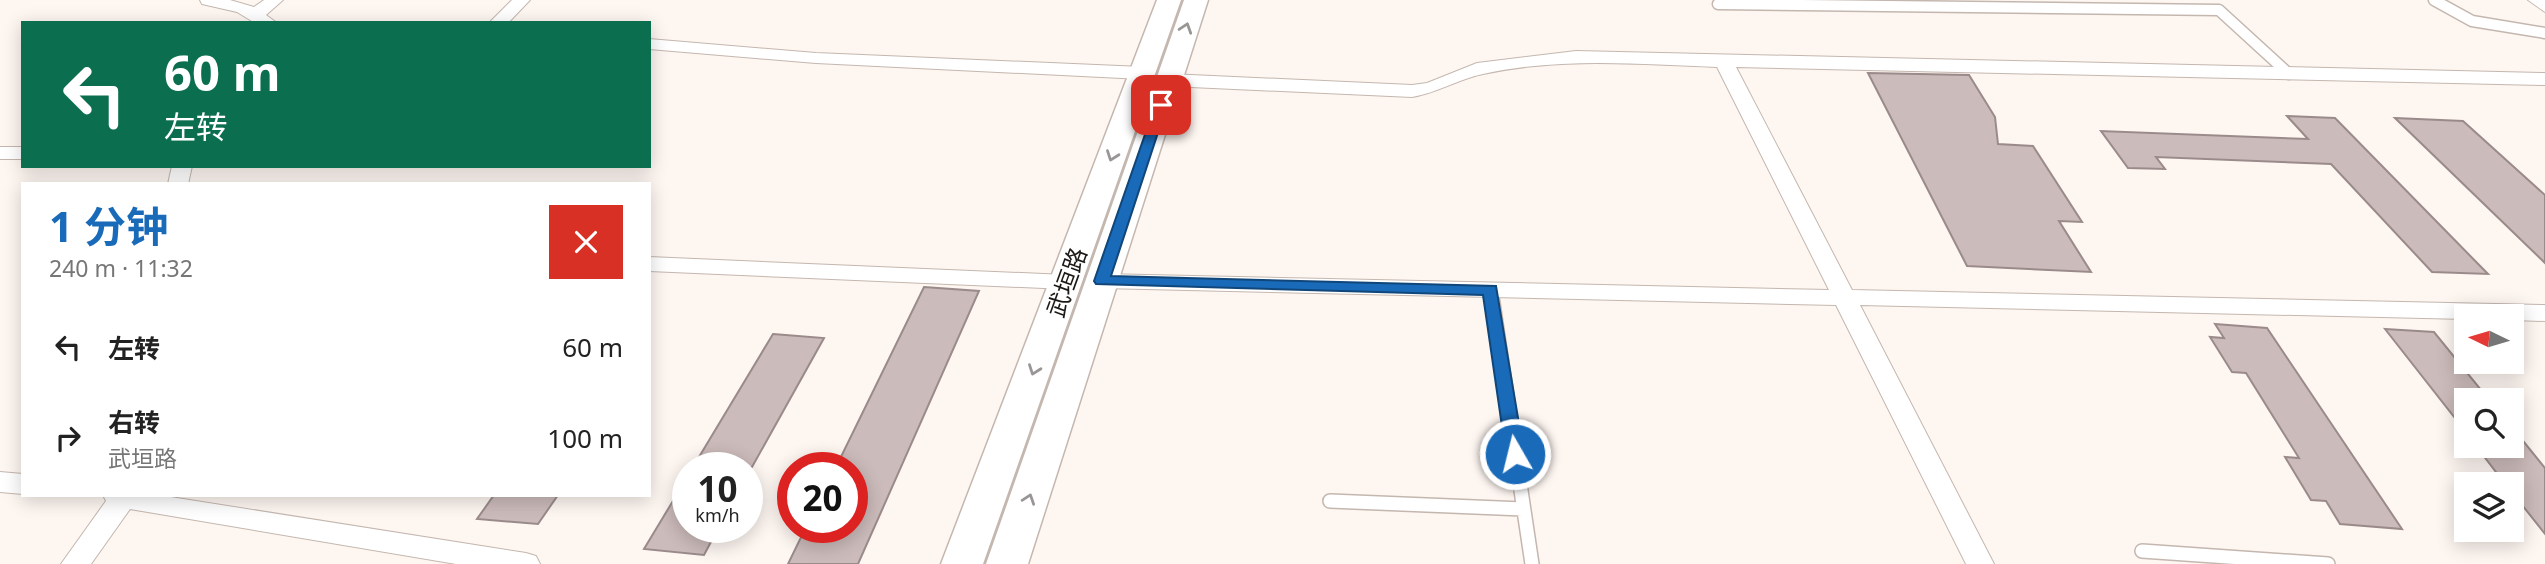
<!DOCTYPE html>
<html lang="zh">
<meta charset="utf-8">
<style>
:root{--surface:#fff;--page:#f6f6f6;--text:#222;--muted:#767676;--accent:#196bba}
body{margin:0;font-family:"Noto Sans","Noto Sans SC",sans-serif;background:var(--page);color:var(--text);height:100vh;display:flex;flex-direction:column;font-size:26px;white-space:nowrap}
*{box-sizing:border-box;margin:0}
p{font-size:23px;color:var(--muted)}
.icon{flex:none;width:38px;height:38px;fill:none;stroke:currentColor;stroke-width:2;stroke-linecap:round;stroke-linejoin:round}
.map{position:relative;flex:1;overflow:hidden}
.drawer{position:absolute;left:21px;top:182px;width:630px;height:315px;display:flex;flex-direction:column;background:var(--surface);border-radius:0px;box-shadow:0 4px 18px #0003}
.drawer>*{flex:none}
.guide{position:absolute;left:21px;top:21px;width:630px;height:147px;border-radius:0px;box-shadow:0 4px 18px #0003;background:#0b6e4f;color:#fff;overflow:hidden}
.needle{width:46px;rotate:275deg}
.tools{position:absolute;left:2454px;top:304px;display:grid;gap:14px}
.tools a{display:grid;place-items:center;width:70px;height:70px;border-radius:0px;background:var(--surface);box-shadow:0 4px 18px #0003;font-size:35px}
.speed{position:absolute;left:672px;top:452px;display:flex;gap:14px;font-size:35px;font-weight:700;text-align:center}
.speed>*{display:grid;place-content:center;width:91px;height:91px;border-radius:50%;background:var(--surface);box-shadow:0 4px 18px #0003;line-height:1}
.speed small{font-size:18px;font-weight:400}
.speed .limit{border:10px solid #d22;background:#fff;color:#111}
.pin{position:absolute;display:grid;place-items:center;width:60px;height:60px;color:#fff;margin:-30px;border-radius:14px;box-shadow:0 4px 10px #0006}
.me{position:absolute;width:77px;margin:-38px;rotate:352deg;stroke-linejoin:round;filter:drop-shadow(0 0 5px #0008)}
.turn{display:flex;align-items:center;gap:24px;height:147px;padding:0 28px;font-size:32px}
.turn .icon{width:91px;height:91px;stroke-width:2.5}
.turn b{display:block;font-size:49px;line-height:60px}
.round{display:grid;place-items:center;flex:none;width:74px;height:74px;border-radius:0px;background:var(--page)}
.head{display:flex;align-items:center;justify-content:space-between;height:119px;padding:0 28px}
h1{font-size:42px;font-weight:700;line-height:52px;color:var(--accent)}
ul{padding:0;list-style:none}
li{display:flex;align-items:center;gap:21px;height:91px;padding:0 28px}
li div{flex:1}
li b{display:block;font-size:26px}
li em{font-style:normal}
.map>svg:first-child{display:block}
</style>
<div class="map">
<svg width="2545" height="564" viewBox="0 0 2545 564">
<rect width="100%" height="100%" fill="#fef6f1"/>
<path fill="#cbbbba" stroke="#9a8b8a" stroke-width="2" d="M1868,73L1969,75L1995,117L1998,144L2033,146L2082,222L2059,221L2091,272L1967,266Z
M2287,116L2335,118L2488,274L2432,272L2331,164L2156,157L2165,169L2128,168L2101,131L2308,139Z
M2395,118L2463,121L2545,195V263Z
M924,287L979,291L858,564H788L806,527H852V467H836Z
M2215,324L2267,328L2402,529L2340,524L2326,501L2311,500L2285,457L2299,458L2246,373L2232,372L2210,337L2224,338Z
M2385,329L2434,332L2490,401H2466V432Z
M773,334L824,338L752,467H693Z
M2511,426L2545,468V534L2511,491V485H2506L2476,446H2511Z
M688,476V527H719L704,555L644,549Z
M494,495H558L538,524L477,519Z"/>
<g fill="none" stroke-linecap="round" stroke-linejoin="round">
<g stroke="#c4b7af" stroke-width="13">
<path id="lane-far1" d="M2434,0L2472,21L2545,33
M1718,4L2219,10L2289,74"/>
</g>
<g stroke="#c4b7af" stroke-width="16">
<path id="lane" d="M1491,290L1532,564
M1330,501L1523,509
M2142,551L2328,564"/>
</g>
<g stroke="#c4b7af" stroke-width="2">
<path id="street" d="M200,0H230L254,7L264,0H283L266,15L277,23H255L237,12L202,4Z
M512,0H530L508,23H489Z
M2528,0H2545V12Z
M649,39L816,53L1142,67L1151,73L1142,79L816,63L649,49Z
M1576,51L2545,73V85L1736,67L1852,290L2545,305V321L2511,320V317L2466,319L1860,305L1994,564H1966L1836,305L1102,288L1094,286L1091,281L1094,276L1102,274L1829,290L1717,67C1639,64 1560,57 1483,74C1458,79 1437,93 1412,97L1169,86L1160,80L1169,74L1412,85L1427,83L1477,63Z
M0,147H23V159H0Z
M172,166H192L188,184H168Z
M649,257L1066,275L1074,277L1077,282L1074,287L1066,289L649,271Z
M0,472L23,474V494L0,492Z
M103,495H158L526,553L536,556L540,564H456L130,509L91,564H61L106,501Z"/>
</g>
<g stroke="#c4b7af" stroke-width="3">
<path id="secondary" d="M1157,0H1181L983,564H941Z
M1184,0H1208L1028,564H986Z"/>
</g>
<use href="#lane-far1" stroke="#fff" stroke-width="10"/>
<use href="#lane" stroke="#fff" stroke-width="13"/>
<use href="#street" fill="#fff" fill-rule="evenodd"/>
<use href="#secondary" fill="#fff" fill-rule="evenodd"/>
</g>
<defs><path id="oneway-chevron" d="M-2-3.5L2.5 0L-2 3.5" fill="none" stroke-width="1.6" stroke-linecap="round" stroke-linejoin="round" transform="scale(1.75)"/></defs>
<g stroke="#999796">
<use href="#oneway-chevron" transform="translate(1186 28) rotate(-72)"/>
<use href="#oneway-chevron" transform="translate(1112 156) rotate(110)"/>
<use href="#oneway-chevron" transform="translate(1034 370) rotate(110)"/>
<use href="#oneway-chevron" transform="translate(1029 499) rotate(-71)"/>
</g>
<path fill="#196bba" stroke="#104679" stroke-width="2" d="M1156,103L1167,105L1111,276L1496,286L1524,454L1521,459L1515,461L1506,454L1483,295L1096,284L1094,281Z"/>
<g text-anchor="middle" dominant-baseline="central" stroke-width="5" stroke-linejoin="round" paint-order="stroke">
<g font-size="24" fill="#1c1815" stroke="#fff">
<text transform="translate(1066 282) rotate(-70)">武垣路</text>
</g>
</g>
</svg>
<div class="tools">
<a><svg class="needle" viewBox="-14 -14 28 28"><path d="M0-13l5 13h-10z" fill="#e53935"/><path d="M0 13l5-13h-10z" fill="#767676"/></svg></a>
<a><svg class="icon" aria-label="search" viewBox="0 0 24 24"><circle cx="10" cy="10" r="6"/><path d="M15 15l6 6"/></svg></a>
<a><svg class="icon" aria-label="layers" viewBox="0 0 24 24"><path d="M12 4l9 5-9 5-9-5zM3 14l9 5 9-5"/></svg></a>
</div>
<div class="speed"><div>10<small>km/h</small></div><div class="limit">20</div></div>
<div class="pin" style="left:1161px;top:105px;background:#d93025"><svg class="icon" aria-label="arrive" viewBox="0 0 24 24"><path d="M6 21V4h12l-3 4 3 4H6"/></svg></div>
<svg class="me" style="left:1515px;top:454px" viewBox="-20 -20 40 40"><circle r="17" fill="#196bba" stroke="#fff" stroke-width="3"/><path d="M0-11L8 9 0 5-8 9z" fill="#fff"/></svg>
<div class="guide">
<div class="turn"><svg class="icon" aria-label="left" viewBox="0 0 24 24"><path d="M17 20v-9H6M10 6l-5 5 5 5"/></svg><div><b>60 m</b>左转</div></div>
</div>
<section class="drawer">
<div class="head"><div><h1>1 分钟</h1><p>240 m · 11:32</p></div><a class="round" style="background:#d93025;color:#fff"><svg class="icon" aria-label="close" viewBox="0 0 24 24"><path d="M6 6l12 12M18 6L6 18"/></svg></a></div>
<ul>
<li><svg class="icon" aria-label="left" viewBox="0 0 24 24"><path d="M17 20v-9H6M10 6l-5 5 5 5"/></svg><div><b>左转</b></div><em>60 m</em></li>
<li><svg class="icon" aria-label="right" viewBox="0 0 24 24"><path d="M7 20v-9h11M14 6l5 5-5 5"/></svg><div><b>右转</b><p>武垣路</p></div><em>100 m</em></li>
</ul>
</section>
</div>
